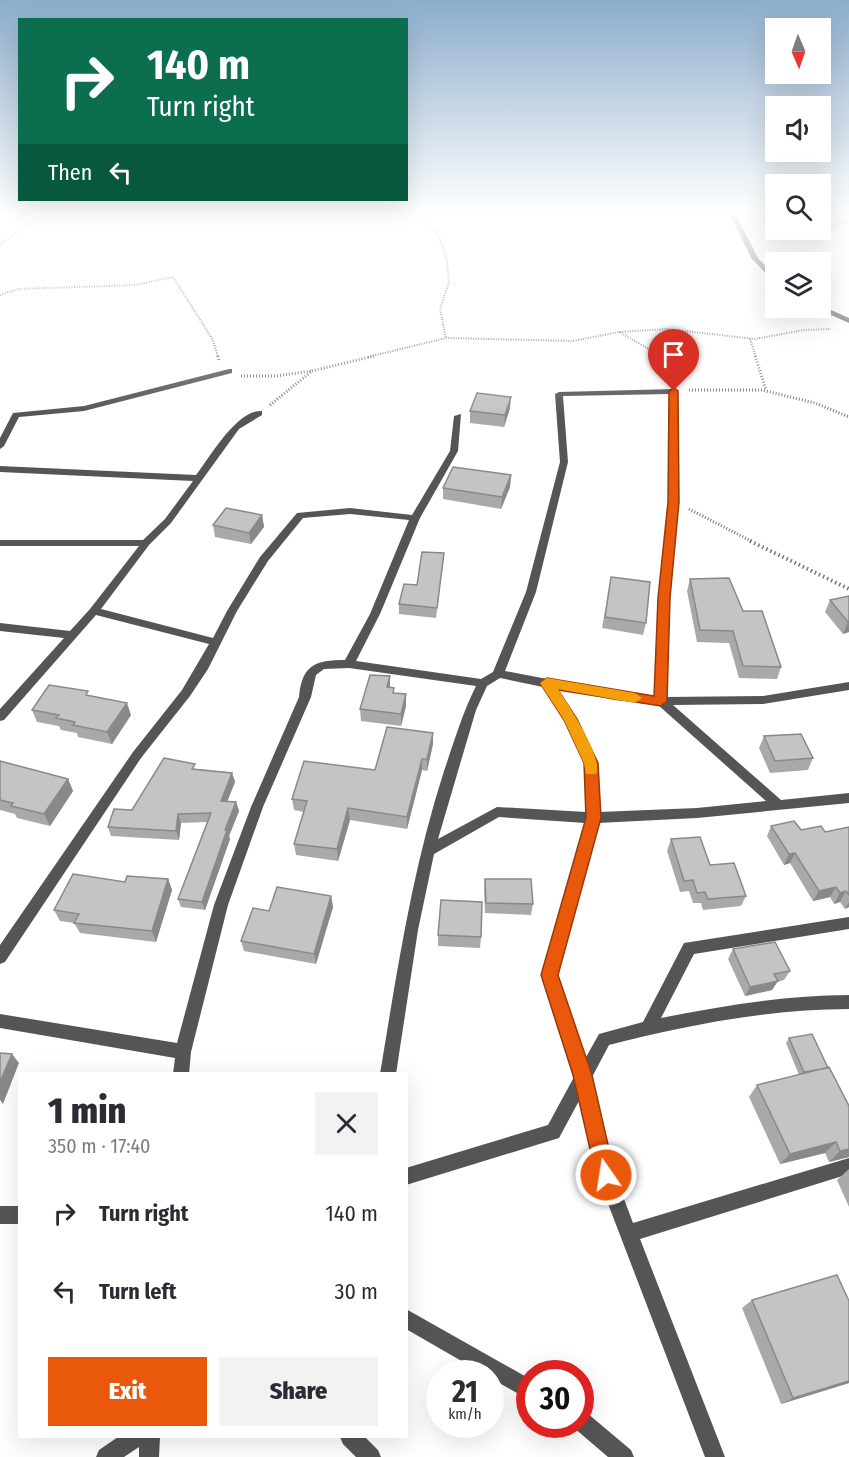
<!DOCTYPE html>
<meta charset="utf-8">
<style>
:root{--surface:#fff;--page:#f2f2f3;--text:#2b2b33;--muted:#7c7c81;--accent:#ea580c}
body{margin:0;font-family:"Fira Sans Condensed",sans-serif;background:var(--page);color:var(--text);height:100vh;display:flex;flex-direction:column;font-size:22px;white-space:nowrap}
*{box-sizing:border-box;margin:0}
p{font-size:20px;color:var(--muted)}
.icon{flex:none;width:33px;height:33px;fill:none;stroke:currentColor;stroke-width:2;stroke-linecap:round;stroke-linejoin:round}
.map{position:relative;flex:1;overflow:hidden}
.side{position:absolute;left:18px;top:1072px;width:390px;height:366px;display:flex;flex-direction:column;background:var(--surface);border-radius:0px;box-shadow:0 6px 24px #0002}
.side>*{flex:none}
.guide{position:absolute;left:18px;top:18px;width:390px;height:183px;border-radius:0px;box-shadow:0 6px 24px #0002;background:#0b6e4f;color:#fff;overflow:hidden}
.needle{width:39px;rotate:178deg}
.controls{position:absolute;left:765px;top:18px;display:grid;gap:12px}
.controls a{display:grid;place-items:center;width:66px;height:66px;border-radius:0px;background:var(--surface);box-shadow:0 6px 24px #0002;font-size:30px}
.speed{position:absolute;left:426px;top:1360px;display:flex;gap:12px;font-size:30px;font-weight:700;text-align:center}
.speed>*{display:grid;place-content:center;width:78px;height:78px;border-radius:50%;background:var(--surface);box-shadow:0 6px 24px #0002;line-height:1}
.speed small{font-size:15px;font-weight:400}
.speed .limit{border:9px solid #d22;background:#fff;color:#111}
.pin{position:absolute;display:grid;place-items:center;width:51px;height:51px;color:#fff;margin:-62px -26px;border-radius:50% 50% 50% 0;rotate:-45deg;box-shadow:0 0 6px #0007}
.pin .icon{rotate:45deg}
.me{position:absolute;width:66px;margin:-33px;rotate:347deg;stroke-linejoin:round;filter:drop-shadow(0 0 4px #0008)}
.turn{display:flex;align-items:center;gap:21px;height:126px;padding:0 30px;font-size:27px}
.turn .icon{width:78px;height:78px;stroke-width:2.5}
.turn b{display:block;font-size:42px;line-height:51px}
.then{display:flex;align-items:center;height:57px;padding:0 30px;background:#0003;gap:12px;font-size:22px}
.round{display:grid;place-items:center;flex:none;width:63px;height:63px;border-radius:0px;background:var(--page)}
.headline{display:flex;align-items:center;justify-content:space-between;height:102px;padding:0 30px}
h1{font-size:36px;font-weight:800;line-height:45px}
.cta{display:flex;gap:12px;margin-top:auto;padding:12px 30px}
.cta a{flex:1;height:69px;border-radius:0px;background:var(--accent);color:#fff;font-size:24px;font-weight:800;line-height:69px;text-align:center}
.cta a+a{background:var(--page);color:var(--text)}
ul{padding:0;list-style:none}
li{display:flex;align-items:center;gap:18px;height:78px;padding:0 30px}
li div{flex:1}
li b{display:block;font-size:22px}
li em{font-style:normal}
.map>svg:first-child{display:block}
</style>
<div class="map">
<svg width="849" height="1457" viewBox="0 0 849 1457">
<rect width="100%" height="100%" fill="#fff"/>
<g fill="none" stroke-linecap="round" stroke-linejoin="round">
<path stroke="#777" stroke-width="2" stroke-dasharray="1 1.5" stroke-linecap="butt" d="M416,211L438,235L446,255L449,282L440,309L446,338
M749,217L776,218
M820,228L849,222
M0,245L41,213
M0,295L18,289L135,285L173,277L213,340L218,357
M619,332L654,352L657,357
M750,339L756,357
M368,357L446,338L573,341L619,332L667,329L755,339L804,330L831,329"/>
<path stroke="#777" stroke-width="3" stroke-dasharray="1 2" stroke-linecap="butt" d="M218,356L219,361
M656,356L669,379
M755,356L766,390
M241,376H276L311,371
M689,390H762L815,403L849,417
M270,405L312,371L374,356
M689,509L753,542"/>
<path stroke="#777" stroke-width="4" stroke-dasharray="1.5 3" stroke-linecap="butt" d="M750,541L849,589"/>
<path fill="#555" fill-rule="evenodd" d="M728,211H734L758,258L776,277V284L752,259Z
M822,306L849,318V323L815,308Z
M229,369H232V373L84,411L19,417L4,446L0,449V438L13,413L84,406Z
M674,389L678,391L679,502L669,598L667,697L763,696L849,682V690L763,704L673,705L781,800L849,793V803L697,818L598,823L557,975L585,1059L599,1034L643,1022L684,943L849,917V929L694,954L661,1018C724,1006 785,995 849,995V1009C768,1009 688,1025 609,1045L591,1079L615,1175L633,1223L849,1158V1174L640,1239L725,1457H705L597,1175L580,1099L559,1138L406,1185V1168L548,1125L574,1077L543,975L585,823L499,817L434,854L418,930L396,1074H380C397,972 412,870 444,771C454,742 462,714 476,686L349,668L324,669L316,675L311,697L263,807L228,905L191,1052L189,1074H173L175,1058L0,1028V1014L177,1043L214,905L251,807L299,697C302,665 315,660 345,660L370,614L409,520L350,514L303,518L268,561L237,611L208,669L190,696L141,758L5,962L0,964V945L133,752L182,690L209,644L96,615L4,720L0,721V709L64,638L0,631V623L70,631L90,609L139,546H0V540H143L165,519L193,481L0,472V466L196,475C210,457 237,409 262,411V415L239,429L171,523L149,545L101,609L213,638L227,611L260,557L297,513L350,508L412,515L450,451L454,416L461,414L458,451L420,518L380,614L356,661L481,679L493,672L526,592L560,462L555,394L559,392ZM670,394L669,502L659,598L655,696L615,692L505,671L536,592L568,462L563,396ZM500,678L543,687L565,720L585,763L586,812L497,807L438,839L476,710L487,686ZM557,689L615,700L658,705L766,801L697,808L599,812L597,763L576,719Z
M0,1206H20V1224H0Z
M406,1309L530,1379V1400L490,1378V1374H484L406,1329Z
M580,1410L587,1413L631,1450L634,1457H608L573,1427L572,1425H580Z
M118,1437H160L159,1457H139V1447L124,1457H96L99,1450Z
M340,1437H365L378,1450L381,1457H356L343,1444Z"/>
</g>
<path fill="#a9a9a9" d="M510,408L504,427L470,423V411Z
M511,475L510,487L501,509L443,499V488Z
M262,515L264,527L251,544L215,537L213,525Z
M444,553L443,563L436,618L399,614V604L417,585Z
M611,577L646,623L643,635L602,628Z
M690,579L743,611L781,667L777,679L739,678L729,643L697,642L687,591Z
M849,596V632L843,634L825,612L830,600Z
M390,676V687L394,693L406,694V706L401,726L361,721L360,709Z
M90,695L131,715L112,744L78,737L77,733L61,730L59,726L37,722L32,710Z
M764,736L813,758L808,770L770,773L759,748Z
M433,744L427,771L422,770L407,829L350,820L338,861L296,855L294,844L304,812L294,810L292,799L375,770Z
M0,761L68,779L73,791L50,826L17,818L15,814L0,810Z
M196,769L232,773L235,782L227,801L236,802L239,811L229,836L230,839L205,910L181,907L178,899L207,822L181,823L179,840L111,836L108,827Z
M771,826L801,830L825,832L849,827V907L845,909L840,902L834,904L830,897L813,901L790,863L784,865L767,836Z
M671,839L710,865L746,896L741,906L703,910L701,903H693L689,891L680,892L667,851Z
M168,879L172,890L156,942L80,933L74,923L60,921L54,910L125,882Z
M485,879L533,904L531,915L485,913L484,890Z
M331,896L333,907L316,964L244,951L241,941L269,911Z
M438,935L481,937L480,948L438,946Z
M733,949L790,971L784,980L777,982L772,990L745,996L728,959Z
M789,1038L828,1068L849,1106V1157L829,1162L825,1153L780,1164L749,1097L757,1085L799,1075L786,1043Z
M849,1169V1207L837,1180Z
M752,1300L849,1301V1383L781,1404L742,1308Z"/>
<path fill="#898989" d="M511,397L510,408L504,427L505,415Z
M511,475L510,487L501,509L502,497Z
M262,515L264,527L251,544L249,533Z
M849,621V632L843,634L848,622Z
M390,676V688L387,687Z
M406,694V706L401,726V714Z
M127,703L131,715L112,744L107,732Z
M433,733V744L427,771V759Z
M422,759V770L407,829V817Z
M232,773L235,782L224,810L221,801Z
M68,779L73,791L50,826L44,814Z
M236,802L239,811L229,836L230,839L205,910L202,902L225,830Z
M348,808L350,820L338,861L337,849Z
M178,814L181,823L179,840L176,831Z
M795,853L790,863L784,865L789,854Z
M168,879L172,890L156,942L152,931Z
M836,887L830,897L813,901L819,891Z
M846,891L840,902L834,904L840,893Z
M331,896L333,907L316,964L314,954Z
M849,902V907L845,909Z
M778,981L772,990L745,996L750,987Z
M12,1054L19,1063L3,1104L0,1100V1082Z
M836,1142L825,1153L780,1164L790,1154Z
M849,1149V1157L829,1162L840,1151Z
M849,1381V1383L781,1404L793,1398Z"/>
<path fill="#c4c4c4" stroke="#898989" stroke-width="1.5" d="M477,393L511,397L505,415L470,411Z
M453,467L511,475L502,497L443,488Z
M226,508L262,515L249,533L213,525Z
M422,552L444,553L437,608L399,604L404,584L417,585Z
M611,577L650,582L646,623L605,617Z
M729,578L743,611H762L781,667L743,666L733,631L700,630L690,579Z
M849,596V621L848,622L830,600Z
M370,675L390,676L387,687L394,688L393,693L406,694L401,714L360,709Z
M49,685L88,691L86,695L127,703L107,732L73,725L75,722L56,718L59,715L32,710Z
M387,727L433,733L427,759H422L407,817L348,808L337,849L294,844L307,801L292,799L304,761L375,770Z
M801,734L813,758L775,761L764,736Z
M164,758L195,764L192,769L232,773L221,801L236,802L225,830H227L202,902L178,899L211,813L178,814L176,831L108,827L114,809L132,810Z
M0,761L68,779L44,814L11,806L13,803L0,800Z
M794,821L801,830L821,826L825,832L849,827V895L846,891L840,893L836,887L819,891L795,853L789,854L771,826Z
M700,837L710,865L734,863L746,896L708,899L705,892L697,893L693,880L684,881L671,839Z
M73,874L125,882L127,876L168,879L152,931L74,923L79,914L54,910Z
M485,879H531L533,904L486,903Z
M277,887L331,896L314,954L241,941L253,908L269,911Z
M441,900L482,902L481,937L438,935Z
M775,942L790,971L774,974L778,981L750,987L733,949Z
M812,1034L828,1068L804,1072L789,1038Z
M0,1053L12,1054L0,1082Z
M829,1067L849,1106V1149L840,1151L836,1142L790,1154L757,1085Z
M837,1275L849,1301V1381L793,1398L752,1300Z"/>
<linearGradient id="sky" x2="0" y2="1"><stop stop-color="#8cadcc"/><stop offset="0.51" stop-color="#fff"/><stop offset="1" stop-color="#fff" stop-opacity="0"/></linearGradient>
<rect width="849" height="415" fill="url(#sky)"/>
<path fill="#ea580c" stroke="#983908" stroke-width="1.5" d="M674,388L678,391L679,502L670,598L667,701L661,706L558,690L577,719L598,763L601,818L558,975L592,1075L615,1175L612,1182L606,1185L599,1182L596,1175L573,1075L541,975L586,818L584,763L564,720L540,683L547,678L654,696L658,598L668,502L669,391Z"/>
<path fill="#f59e0b" d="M547,678L635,693L642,698L635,703L558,689C568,705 604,758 596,774H586L584,763L564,720L540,683Z"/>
</svg>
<div class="controls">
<a><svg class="needle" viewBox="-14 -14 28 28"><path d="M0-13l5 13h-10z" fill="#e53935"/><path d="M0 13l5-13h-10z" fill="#7c7c81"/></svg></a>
<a><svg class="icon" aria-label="sound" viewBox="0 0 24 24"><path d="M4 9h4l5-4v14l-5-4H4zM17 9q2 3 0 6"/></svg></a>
<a><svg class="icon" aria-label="search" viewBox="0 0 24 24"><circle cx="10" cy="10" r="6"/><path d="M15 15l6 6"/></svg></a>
<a><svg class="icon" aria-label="layers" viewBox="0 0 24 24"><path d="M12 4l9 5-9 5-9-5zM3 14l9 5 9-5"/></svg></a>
</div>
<div class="speed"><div>21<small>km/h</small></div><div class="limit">30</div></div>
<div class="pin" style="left:674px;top:391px;background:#d93025"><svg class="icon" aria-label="arrive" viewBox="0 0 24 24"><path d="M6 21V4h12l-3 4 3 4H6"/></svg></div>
<svg class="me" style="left:606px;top:1175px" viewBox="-20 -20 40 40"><circle r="17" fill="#ea580c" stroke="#fff" stroke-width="3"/><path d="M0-11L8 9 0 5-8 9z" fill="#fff"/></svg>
<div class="guide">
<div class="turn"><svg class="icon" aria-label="right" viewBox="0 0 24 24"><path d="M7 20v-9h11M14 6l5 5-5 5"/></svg><div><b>140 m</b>Turn right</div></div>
<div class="then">Then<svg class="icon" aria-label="left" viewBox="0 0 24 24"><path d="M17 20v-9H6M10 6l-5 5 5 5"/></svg></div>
</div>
<section class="side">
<div class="headline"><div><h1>1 min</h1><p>350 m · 17:40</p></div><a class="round"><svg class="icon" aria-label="close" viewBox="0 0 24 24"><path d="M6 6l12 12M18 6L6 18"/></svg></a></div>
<ul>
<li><svg class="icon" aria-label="right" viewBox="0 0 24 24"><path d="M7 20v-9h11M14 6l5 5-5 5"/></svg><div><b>Turn right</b></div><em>140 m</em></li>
<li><svg class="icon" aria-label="left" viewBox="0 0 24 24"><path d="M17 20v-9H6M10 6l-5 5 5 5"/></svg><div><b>Turn left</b></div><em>30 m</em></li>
</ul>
<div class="cta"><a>Exit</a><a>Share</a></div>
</section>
</div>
